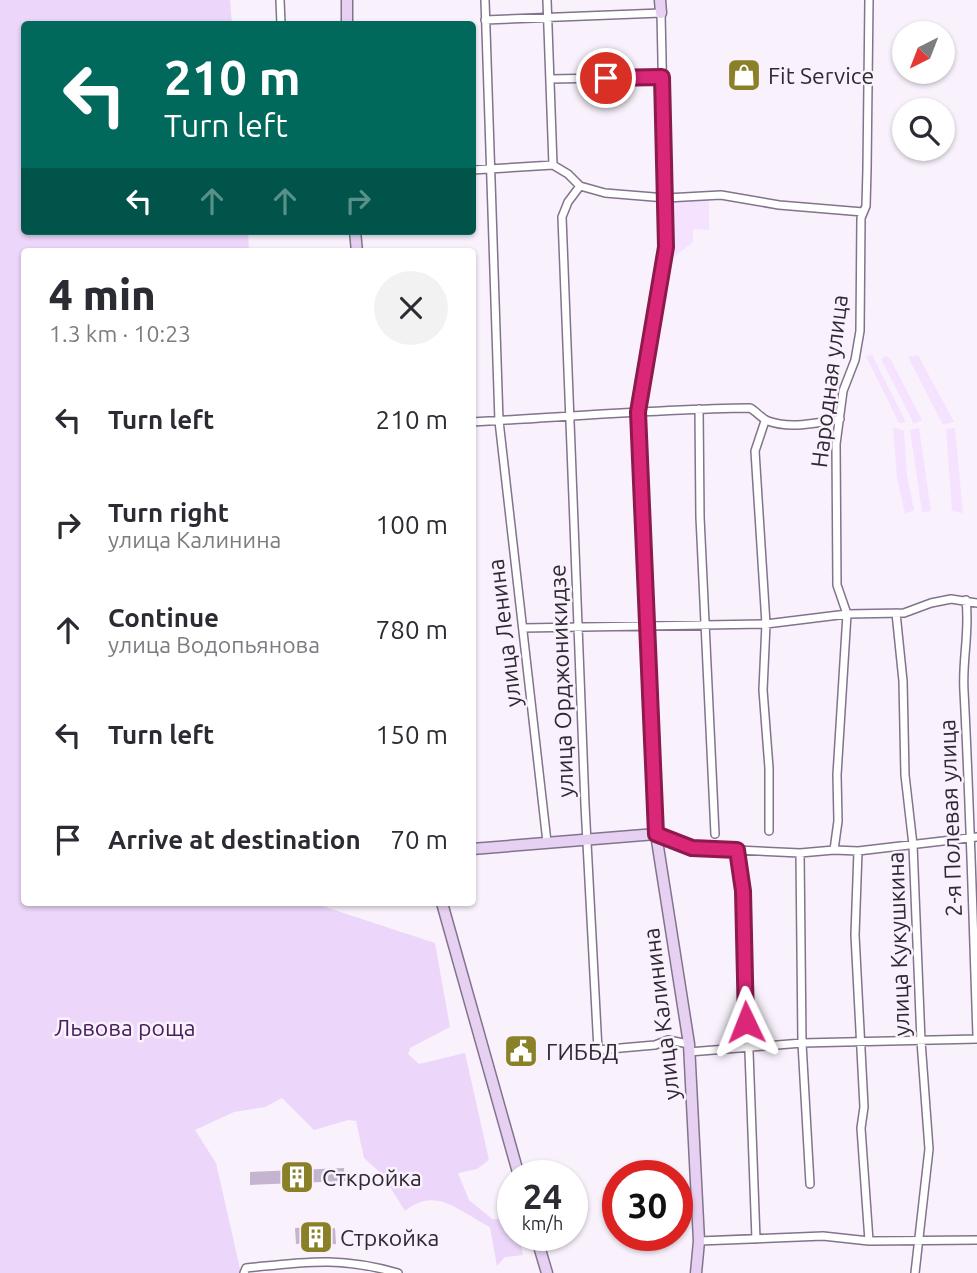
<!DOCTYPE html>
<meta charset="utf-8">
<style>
:root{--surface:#fff;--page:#f2f2f3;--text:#2b2b33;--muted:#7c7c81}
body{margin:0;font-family:Ubuntu,sans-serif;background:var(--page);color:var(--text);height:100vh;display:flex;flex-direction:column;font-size:26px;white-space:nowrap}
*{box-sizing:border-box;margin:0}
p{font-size:23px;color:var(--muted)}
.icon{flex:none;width:38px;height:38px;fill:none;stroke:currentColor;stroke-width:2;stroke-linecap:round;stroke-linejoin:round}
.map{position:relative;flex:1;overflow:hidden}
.sheet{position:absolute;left:21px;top:248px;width:455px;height:658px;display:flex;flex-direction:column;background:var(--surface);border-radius:7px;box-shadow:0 2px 5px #0004}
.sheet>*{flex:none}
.guide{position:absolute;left:21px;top:21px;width:455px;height:214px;border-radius:7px;box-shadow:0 2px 5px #0004;background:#00695c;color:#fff;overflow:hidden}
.needle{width:46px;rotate:222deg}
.tools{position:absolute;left:892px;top:21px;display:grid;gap:14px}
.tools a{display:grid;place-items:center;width:63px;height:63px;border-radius:50%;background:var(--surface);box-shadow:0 2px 5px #0004;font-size:35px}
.speed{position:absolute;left:497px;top:1160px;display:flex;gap:14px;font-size:35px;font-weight:700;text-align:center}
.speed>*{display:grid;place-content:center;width:91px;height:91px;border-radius:50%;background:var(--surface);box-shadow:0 2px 5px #0004;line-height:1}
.speed small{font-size:18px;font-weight:400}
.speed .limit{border:10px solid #d22;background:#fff;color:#111}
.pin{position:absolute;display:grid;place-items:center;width:60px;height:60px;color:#fff;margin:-30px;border:4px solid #fff;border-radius:50%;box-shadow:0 2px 7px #0007}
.me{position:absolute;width:77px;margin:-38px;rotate:358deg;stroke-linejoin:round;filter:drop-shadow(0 0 5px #0008)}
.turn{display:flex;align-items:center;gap:24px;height:147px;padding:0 28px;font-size:32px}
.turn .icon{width:91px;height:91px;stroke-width:2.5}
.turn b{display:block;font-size:49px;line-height:60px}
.lanes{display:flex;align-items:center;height:66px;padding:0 28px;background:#0003;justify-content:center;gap:35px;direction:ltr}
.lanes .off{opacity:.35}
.round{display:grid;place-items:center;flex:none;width:74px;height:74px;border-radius:37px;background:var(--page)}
.head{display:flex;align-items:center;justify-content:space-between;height:119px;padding:0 28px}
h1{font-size:42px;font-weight:800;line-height:52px}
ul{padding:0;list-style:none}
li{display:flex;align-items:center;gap:21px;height:105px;padding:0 28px}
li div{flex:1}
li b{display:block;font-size:26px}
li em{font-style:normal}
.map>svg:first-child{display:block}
</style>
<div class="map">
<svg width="977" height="1273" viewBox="0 0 977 1273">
<rect width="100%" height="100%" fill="#f9f2fd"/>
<path fill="#f4e2ff" d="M709,197V230L693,229V242L669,261V200Z
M872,355L906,422L899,423L866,356Z
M918,355L954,422L943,425L908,357Z
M886,356L891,360L922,420L914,424L881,359Z
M893,427L904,431L907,475L914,510L905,514L897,478Z
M919,428L931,511L922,512L910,430Z
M955,428L963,513L952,511L946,429Z"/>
<path fill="#ecd6fa" d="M0,0H230L232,24H24V231H248L249,252H24V903H313L435,943L450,1027L410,1048L408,1054L419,1064L465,1053L489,1160L477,1169L458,1173L469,1200L492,1219L513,1218V1236H519L523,1255L505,1257L497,1266L490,1227C461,1213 436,1185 405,1211L382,1174L364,1158L356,1121L348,1120L314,1130L282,1098L265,1107L234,1112L195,1130L216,1163L241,1273H0Z"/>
<path fill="#c5b4cf" d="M344,1168L345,1181L250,1185V1172Z
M310,1227L311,1231L335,1228L336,1244L306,1247V1243L296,1244L295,1228Z"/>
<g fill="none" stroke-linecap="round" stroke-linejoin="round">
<g stroke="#83738c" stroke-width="10">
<path id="street" d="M280,0L281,24
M485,0L499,421L547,842
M547,0L553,165
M485,20L661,13L666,247L638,412L656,834L692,848L800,853L834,850L858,851L977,837
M550,79L662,77
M553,165L568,174L580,186L605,193L666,198L721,195L779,205L863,212
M472,170L553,165
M580,186L568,202L562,217L585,805L598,1050L655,1045L668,1040L689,1044
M699,409L700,517L715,834
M765,421L755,451L766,624L763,690L769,768V831
M472,422C565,417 657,409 750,408C756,411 762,419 768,421C789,429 818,423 840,419
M966,600C970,631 962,660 964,691C970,805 973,920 977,1035
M896,613L903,681L905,775L913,845L921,1041L929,1149L915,1273
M523,628L766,624L847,614L904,613L931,603L951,599L977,603
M737,850L743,891L756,1239
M834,850L838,821L837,775L847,614L837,585L836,444L843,391L855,360L860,331L861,218L866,206L867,169L869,0
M858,851L855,935L864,1107L861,1128L869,1241
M800,853L802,1043L810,1184
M689,1052L802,1043L977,1039
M699,1241L823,1236L869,1241L977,1240
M244,1273L246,1268C305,1262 339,1256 398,1273"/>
</g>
<g stroke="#83738c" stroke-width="13">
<path id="secondary" d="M347,0V24
M660,0L661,13
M355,231L357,252
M472,849L656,834L689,1044L699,1241L696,1273
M442,903L519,1176
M536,1236L547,1273"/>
</g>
<use href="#street" stroke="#fff" stroke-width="7"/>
<use href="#secondary" stroke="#e6d1f2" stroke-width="10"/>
</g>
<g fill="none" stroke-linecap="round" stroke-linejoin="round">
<g stroke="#8e194d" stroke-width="18">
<path id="route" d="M606,78L662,77L666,247L638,412L656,834L692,848L737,850L743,891L746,1022"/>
</g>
<use href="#route" stroke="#db2777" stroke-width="12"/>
</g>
<defs>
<g id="shop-square" transform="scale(1.75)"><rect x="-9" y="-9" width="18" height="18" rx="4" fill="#8a8027" stroke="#f9f2fd"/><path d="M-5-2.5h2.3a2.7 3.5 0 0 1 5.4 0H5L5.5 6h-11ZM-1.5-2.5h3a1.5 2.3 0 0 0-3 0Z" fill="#fff"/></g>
<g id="civic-square" transform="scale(1.75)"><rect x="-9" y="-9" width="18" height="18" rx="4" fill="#8a8027" stroke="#f9f2fd"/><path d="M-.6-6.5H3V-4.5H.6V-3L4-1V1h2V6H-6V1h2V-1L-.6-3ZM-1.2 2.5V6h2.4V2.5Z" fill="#fff"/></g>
<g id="building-square" transform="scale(1.75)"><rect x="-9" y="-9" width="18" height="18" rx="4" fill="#8a8027" stroke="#f9f2fd"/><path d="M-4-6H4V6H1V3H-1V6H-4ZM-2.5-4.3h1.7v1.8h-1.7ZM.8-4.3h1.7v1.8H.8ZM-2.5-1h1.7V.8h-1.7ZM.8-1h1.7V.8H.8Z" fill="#fff"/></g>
</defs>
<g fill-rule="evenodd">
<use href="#shop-square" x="744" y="75"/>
<use href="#civic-square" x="521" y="1051"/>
<use href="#building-square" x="297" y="1177"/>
<use href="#building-square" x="316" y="1237"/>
</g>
<g text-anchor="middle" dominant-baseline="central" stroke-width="5" stroke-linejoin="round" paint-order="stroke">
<g font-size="23" fill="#302934" stroke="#f9f2fd" text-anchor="start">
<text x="768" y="75">Fit Service</text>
<text x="546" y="1051">ГИББД</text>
<text x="322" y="1177">Сткройка</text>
<text x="340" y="1237">Стркойка</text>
</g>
<g font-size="23" fill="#302934" stroke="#f9f2fd">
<text transform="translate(829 381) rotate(-83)">Народная улица</text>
<text transform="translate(504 633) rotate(-97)">улица Ленина</text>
<text transform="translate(561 681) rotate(-92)">улица Орджоникидзе</text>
<text transform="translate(950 818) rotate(-92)">2-я Полевая улица</text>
<text transform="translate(898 944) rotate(-92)">улица Кукушкина</text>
<text transform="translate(661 1014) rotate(-97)">улица Калинина</text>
</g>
<g font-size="23" fill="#481e5d" stroke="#f9f2fd">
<text x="125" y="1027">Львова роща</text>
</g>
</g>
</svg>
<div class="tools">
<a><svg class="needle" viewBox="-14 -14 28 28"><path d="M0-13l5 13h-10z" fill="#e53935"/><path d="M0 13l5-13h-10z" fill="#7c7c81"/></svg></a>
<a><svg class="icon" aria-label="search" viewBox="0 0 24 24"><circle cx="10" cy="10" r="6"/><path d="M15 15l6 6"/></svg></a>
</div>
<div class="speed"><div>24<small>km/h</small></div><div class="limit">30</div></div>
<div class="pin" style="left:606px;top:78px;background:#d93025"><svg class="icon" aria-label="arrive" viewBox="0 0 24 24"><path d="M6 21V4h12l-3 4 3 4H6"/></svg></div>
<svg class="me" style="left:746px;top:1022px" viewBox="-20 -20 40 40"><path d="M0-17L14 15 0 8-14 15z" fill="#db2777" stroke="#fff" stroke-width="4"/></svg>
<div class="guide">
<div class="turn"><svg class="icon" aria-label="left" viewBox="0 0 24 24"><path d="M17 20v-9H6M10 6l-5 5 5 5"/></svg><div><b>210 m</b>Turn left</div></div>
<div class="lanes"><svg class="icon" aria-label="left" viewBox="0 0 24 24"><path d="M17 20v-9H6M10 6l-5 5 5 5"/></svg><svg class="icon off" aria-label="ahead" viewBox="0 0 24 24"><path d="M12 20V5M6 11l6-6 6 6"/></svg><svg class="icon off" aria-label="ahead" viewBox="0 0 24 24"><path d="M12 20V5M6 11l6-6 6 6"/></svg><svg class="icon off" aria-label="right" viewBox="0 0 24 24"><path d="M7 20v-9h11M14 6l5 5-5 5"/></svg></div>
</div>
<section class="sheet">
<div class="head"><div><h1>4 min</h1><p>1.3 km · 10:23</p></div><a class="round"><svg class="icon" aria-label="close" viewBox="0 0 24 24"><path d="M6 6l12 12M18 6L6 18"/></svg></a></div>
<ul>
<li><svg class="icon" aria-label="left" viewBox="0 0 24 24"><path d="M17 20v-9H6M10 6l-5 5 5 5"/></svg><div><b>Turn left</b></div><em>210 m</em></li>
<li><svg class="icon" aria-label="right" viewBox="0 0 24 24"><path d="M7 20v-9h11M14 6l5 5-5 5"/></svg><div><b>Turn right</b><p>улица Калинина</p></div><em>100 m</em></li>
<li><svg class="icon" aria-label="ahead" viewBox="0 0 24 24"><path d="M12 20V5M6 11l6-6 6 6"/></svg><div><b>Continue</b><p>улица Водопьянова</p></div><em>780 m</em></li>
<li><svg class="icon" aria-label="left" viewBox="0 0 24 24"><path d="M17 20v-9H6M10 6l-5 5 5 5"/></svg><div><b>Turn left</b></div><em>150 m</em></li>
<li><svg class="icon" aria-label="arrive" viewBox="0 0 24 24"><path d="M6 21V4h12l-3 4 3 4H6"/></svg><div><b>Arrive at destination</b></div><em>70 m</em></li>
</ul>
</section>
</div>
